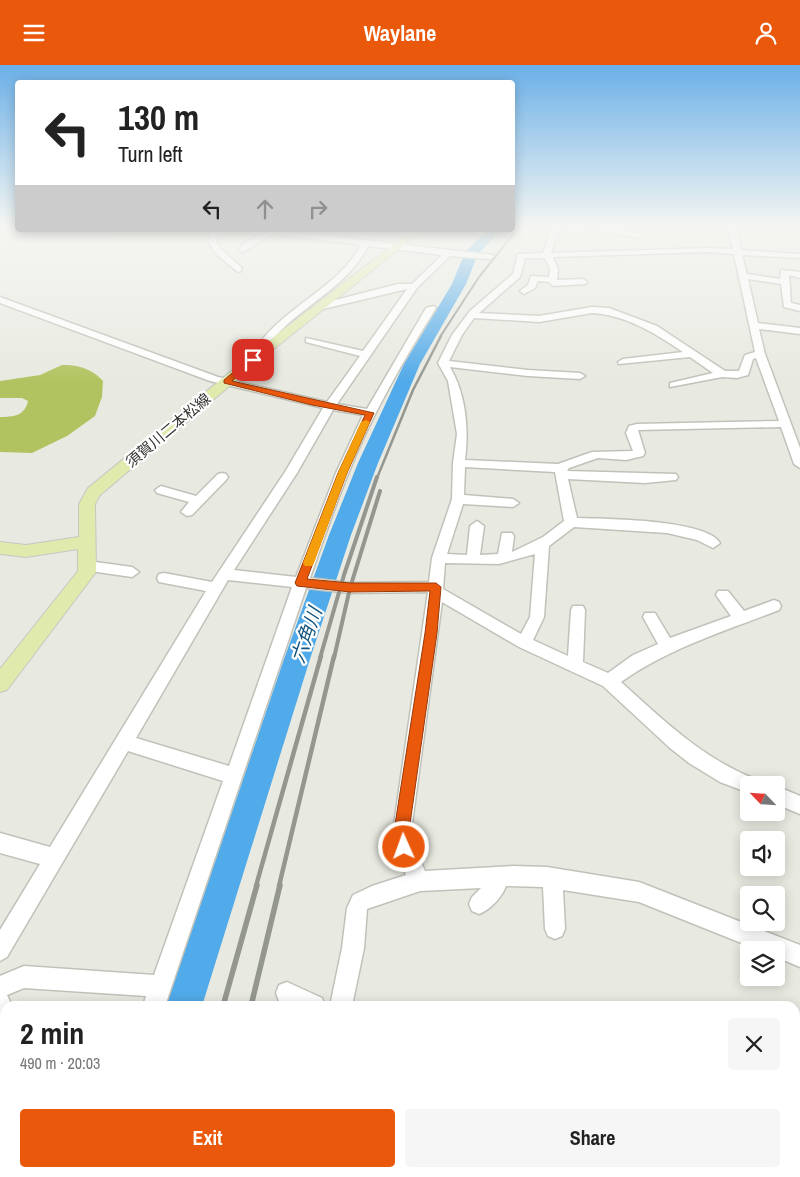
<!DOCTYPE html>
<meta charset="utf-8">
<style>
:root{--surface:#fff;--page:#f6f6f6;--text:#222;--muted:#767676;--accent:#ea580c}
body{margin:0;font-family:"Archivo Narrow","Noto Sans JP",sans-serif;background:var(--page);color:var(--text);height:100vh;display:flex;flex-direction:column;font-size:19px;white-space:nowrap}
*{box-sizing:border-box;margin:0}
p{font-size:16px;color:var(--muted)}
.icon{flex:none;width:28px;height:28px;fill:none;stroke:currentColor;stroke-width:2;stroke-linecap:round;stroke-linejoin:round}
.map{position:relative;flex:1;overflow:hidden}
.sheet{position:absolute;left:0px;top:936px;width:800px;height:176px;display:flex;flex-direction:column;background:var(--surface);border-radius:15px 15px 0 0;box-shadow:0 2px 12px #0003}
.sheet>*{flex:none}
.top-card{position:absolute;left:15px;top:15px;width:500px;height:152px;border-radius:5px;box-shadow:0 2px 12px #0003;background:#fff;color:var(--text);overflow:hidden}
.needle{width:32px;rotate:295deg}
.fabs{position:absolute;left:740px;top:711px;display:grid;gap:10px}
.fabs a{display:grid;place-items:center;width:45px;height:45px;border-radius:5px;background:var(--surface);box-shadow:0 2px 12px #0003;font-size:25px}
.pin{position:absolute;display:grid;place-items:center;width:42px;height:42px;color:#fff;margin:-21px;border-radius:10px;box-shadow:0 2px 8px #0006}
.me{position:absolute;width:55px;margin:-28px;rotate:358deg;stroke-linejoin:round;filter:drop-shadow(0 0 4px #0008)}
.turn{display:flex;align-items:center;gap:18px;height:105px;padding:0 20px;font-size:22px}
.turn .icon{width:65px;height:65px;stroke-width:2.5}
.turn b{display:block;font-size:35px;line-height:42px}
.lanes{display:flex;align-items:center;height:48px;padding:0 20px;background:#0003;justify-content:center;gap:25px;direction:ltr}
.lanes .off{opacity:.35}
.round{display:grid;place-items:center;flex:none;width:52px;height:52px;border-radius:5px;background:var(--page)}
.overview{display:flex;align-items:center;justify-content:space-between;height:85px;padding:0 20px}
h1{font-size:30px;font-weight:700;line-height:38px}
.button{display:flex;gap:10px;margin-top:auto;padding:10px 20px}
.button a{flex:1;height:58px;border-radius:5px;background:var(--accent);color:#fff;font-size:20px;font-weight:700;line-height:58px;text-align:center}
.button a+a{background:var(--page);color:var(--text)}
header{display:flex;justify-content:space-between;align-items:center;height:65px;padding:0 20px;background:var(--accent);color:#fff;font-size:22px;font-weight:700}
.map>svg:first-child{display:block}
</style>
<header><svg class="icon" aria-label="menu" viewBox="0 0 24 24"><path d="M4 6h16M4 12h16M4 18h16"/></svg>Waylane<svg class="icon" aria-label="person" viewBox="0 0 24 24"><circle cx="12" cy="8" r="4"/><path d="M4 21q1-7 8-7t8 7"/></svg></header>
<div class="map">
<svg width="800" height="1112" viewBox="0 0 800 1112">
<rect width="100%" height="100%" fill="#e8eae1"/>
<path fill="#b1c360" d="M62,300C77,299 93,304 103,316L102,332L95,351L67,371L32,388L0,387V352C13,352 25,351 28,336L22,333H0V316L40,310Z"/>
<g fill="none" stroke-linecap="round" stroke-linejoin="round">
<path fill="#51aae9" fill-rule="evenodd" d="M488,165H501L478,189L466,219L420,299L378,398L351,470L310,594L202,941H166L284,594L329,470L358,398L404,299L452,219L465,187Z
M117,1108H159L158,1112H116Z"/>
<g stroke="#c0c2b9" stroke-width="3">
<path id="minor" d="M552,161L582,163C591,157 635,165 644,171L640,173L591,164L583,168L559,165L551,188L709,183L733,184L728,161H736L741,185L800,189V193L742,190L747,209L780,214L781,205L800,207V213L789,210L791,238L800,240V246L784,242L781,219L748,214L758,258L800,263V269L759,264L765,289L800,383V403L794,399L781,362L638,365L645,388L643,391L626,395L598,393L569,403L567,406L676,409L678,412L676,415L645,418L568,414L577,453C604,454 706,454 720,478L713,483L697,475L667,468L574,462L549,481L544,552L533,575L568,591L571,545L573,541H583L585,545L583,597L608,608L633,590L658,579L643,552L645,548H655L670,573L731,551L716,530L718,526H728L744,546L774,535L779,537L781,541L779,545C725,566 669,583 621,617C663,655 702,693 755,714L758,720H749V728L720,717L689,698L670,683L603,621L519,582L442,537L411,766L416,786L425,806L513,801L547,802L639,817L800,880V902L776,892V885H759L639,837L563,825L565,864L562,871L555,874L548,871L545,864L543,822L506,821C502,832 490,845 479,849L472,846L469,839L472,832L481,823L420,826L367,844L364,883L352,941H330L342,883L347,843L353,830L372,821L406,810L396,786L393,766L428,527L350,528L306,523L165,941H143L146,931L24,923L7,930L12,941H5V963L0,965V911L24,901L154,910L223,716L128,686L7,892L0,896V865L40,799L0,788V768L50,782L206,526L159,517L157,513L159,509L164,508L212,517L285,407L323,343L210,316L0,238V232L218,312L327,337L360,291L306,277V273L363,286L407,224L323,244L318,241L320,239L398,219H412L442,190L368,181C348,223 296,243 268,280L271,284L266,287L258,280C286,241 340,221 361,180L274,169L243,187L239,185L243,179L262,169L219,168L216,176L223,186L241,202V206L238,207L217,190L208,176L211,168L120,169L104,165H279L493,190L494,192L490,194L450,191L417,223L337,339L367,344L426,243L434,241L436,243C403,296 371,351 348,409C334,443 322,478 310,513L350,518L429,517L432,493L452,434L453,398L457,369L448,316L438,298L452,270L470,246L513,209L518,189L543,188ZM709,187L734,189L755,287L745,290L739,306H725L657,261L609,243L592,242L539,251L479,248L520,212L525,193H545L550,204L549,212L531,211L528,220L520,226L524,229L535,223L538,216L549,217L553,221L586,219L587,217L583,214L557,215L558,204L553,192ZM592,248C626,250 655,268 683,287L623,294L618,297L619,299L690,292L713,308L670,318V322L722,312L737,313L748,310L753,294L756,293L779,356L637,359L629,361L626,368L633,386L592,387L558,399L465,395C469,364 466,329 450,302L528,311L580,314L585,311L580,308L528,305L449,296L462,270L474,253L539,257ZM333,345L363,350L336,408L296,512L234,505L297,408ZM465,402L555,407L564,456L543,472L512,487L514,471L512,468H502L498,489L480,490L484,461L477,456L470,461L467,490L447,489L463,439L513,442L519,438L513,434L464,430ZM535,489L530,552L521,569L443,524L445,498L499,499ZM228,515L292,522L229,701L136,673Z
M668,161H676L677,162L673,164Z
M222,408L226,409L228,412L226,415L192,450L187,451L181,447L189,437L157,428L155,425L161,421L196,431L218,409Z
M88,496L132,502L139,507L132,512L83,505L81,501L83,497Z
M776,721L800,731V749L776,739Z
M287,917L322,933L325,941H290L279,936L276,928L279,920Z
M32,1108H58L56,1112H30Z
M88,1108H114L112,1112H86Z
M304,1108H330L329,1112H303Z
M474,1108H502L504,1112H476Z"/>
</g>
<g stroke="#c6c6c5" stroke-width="2">
<path id="major" d="M412,165H423L270,287L100,430L95,439L96,507L7,625L0,627V604L78,506V484L26,492L0,489V477L26,480L79,472V439L88,423L262,281Z"/>
</g>
<use href="#minor" fill="#fff" fill-rule="evenodd"/>
<use href="#major" fill="#dfeaac" fill-rule="evenodd"/>
<path stroke="#949690" stroke-width="2" d="M440,272L479,212L520,161"/>
<path stroke="#949690" stroke-width="2.5" d="M377,413L413,325L441,271"/>
<path stroke="#949690" stroke-width="4" d="M320,593L344,510L377,412
M334,593L350,523L380,426"/>
<path stroke="#949690" stroke-width="4.5" d="M256,821L321,591
M279,821L334,591"/>
<path stroke="#949690" stroke-width="5.5" d="M223,941L257,820
M251,941L280,820
M176,1112L178,1108
M214,1112L215,1108"/>
</g>
<linearGradient id="sky" x2="0" y2="1"><stop stop-color="#6bb0e8"/><stop offset="0.51" stop-color="#f5f6f2"/><stop offset="1" stop-color="#f5f6f2" stop-opacity="0"/></linearGradient>
<rect width="800" height="317" fill="url(#sky)"/>
<path fill="#ea580c" stroke="#983908" d="M250,293L257,295L232,316L374,348L347,408L307,514L350,518H436L441,522L437,568L409,766L411,782L409,787L404,790L399,787L394,766L425,568L430,526L350,527L297,521L295,518L338,408L365,350L312,340L224,318V315Z"/>
<path fill="#f59e0b" d="M366,355L370,357L347,408L314,498L312,501H305L303,498L338,408L361,357Z"/>
<g text-anchor="middle" dominant-baseline="central" stroke-width="4.5" stroke-linejoin="round" paint-order="stroke">
<g font-size="15" fill="#333431" stroke="#fff">
<text transform="translate(168 365) rotate(-40)">須賀川二本松線</text>
</g>
<g font-size="19" font-style="italic" fill="#13557f" stroke="#fff">
<text transform="translate(306 570) rotate(-71)">六角川</text>
</g>
</g>
</svg>
<div class="fabs">
<a><svg class="needle" viewBox="-14 -14 28 28"><path d="M0-13l5 13h-10z" fill="#e53935"/><path d="M0 13l5-13h-10z" fill="#767676"/></svg></a>
<a><svg class="icon" aria-label="sound" viewBox="0 0 24 24"><path d="M4 9h4l5-4v14l-5-4H4zM17 9q2 3 0 6"/></svg></a>
<a><svg class="icon" aria-label="search" viewBox="0 0 24 24"><circle cx="10" cy="10" r="6"/><path d="M15 15l6 6"/></svg></a>
<a><svg class="icon" aria-label="layers" viewBox="0 0 24 24"><path d="M12 4l9 5-9 5-9-5zM3 14l9 5 9-5"/></svg></a>
</div>
<div class="pin" style="left:253px;top:295px;background:#d93025"><svg class="icon" aria-label="arrive" viewBox="0 0 24 24"><path d="M6 21V4h12l-3 4 3 4H6"/></svg></div>
<svg class="me" style="left:404px;top:782px" viewBox="-20 -20 40 40"><circle r="17" fill="#ea580c" stroke="#fff" stroke-width="3"/><path d="M0-11L8 9 0 5-8 9z" fill="#fff"/></svg>
<div class="top-card">
<div class="turn"><svg class="icon" aria-label="left" viewBox="0 0 24 24"><path d="M17 20v-9H6M10 6l-5 5 5 5"/></svg><div><b>130 m</b>Turn left</div></div>
<div class="lanes"><svg class="icon" aria-label="left" viewBox="0 0 24 24"><path d="M17 20v-9H6M10 6l-5 5 5 5"/></svg><svg class="icon off" aria-label="ahead" viewBox="0 0 24 24"><path d="M12 20V5M6 11l6-6 6 6"/></svg><svg class="icon off" aria-label="right" viewBox="0 0 24 24"><path d="M7 20v-9h11M14 6l5 5-5 5"/></svg></div>
</div>
<section class="sheet">
<div class="overview"><div><h1>2 min</h1><p>490 m · 20:03</p></div><a class="round"><svg class="icon" aria-label="close" viewBox="0 0 24 24"><path d="M6 6l12 12M18 6L6 18"/></svg></a></div>
<div class="button"><a>Exit</a><a>Share</a></div>
</section>
</div>
